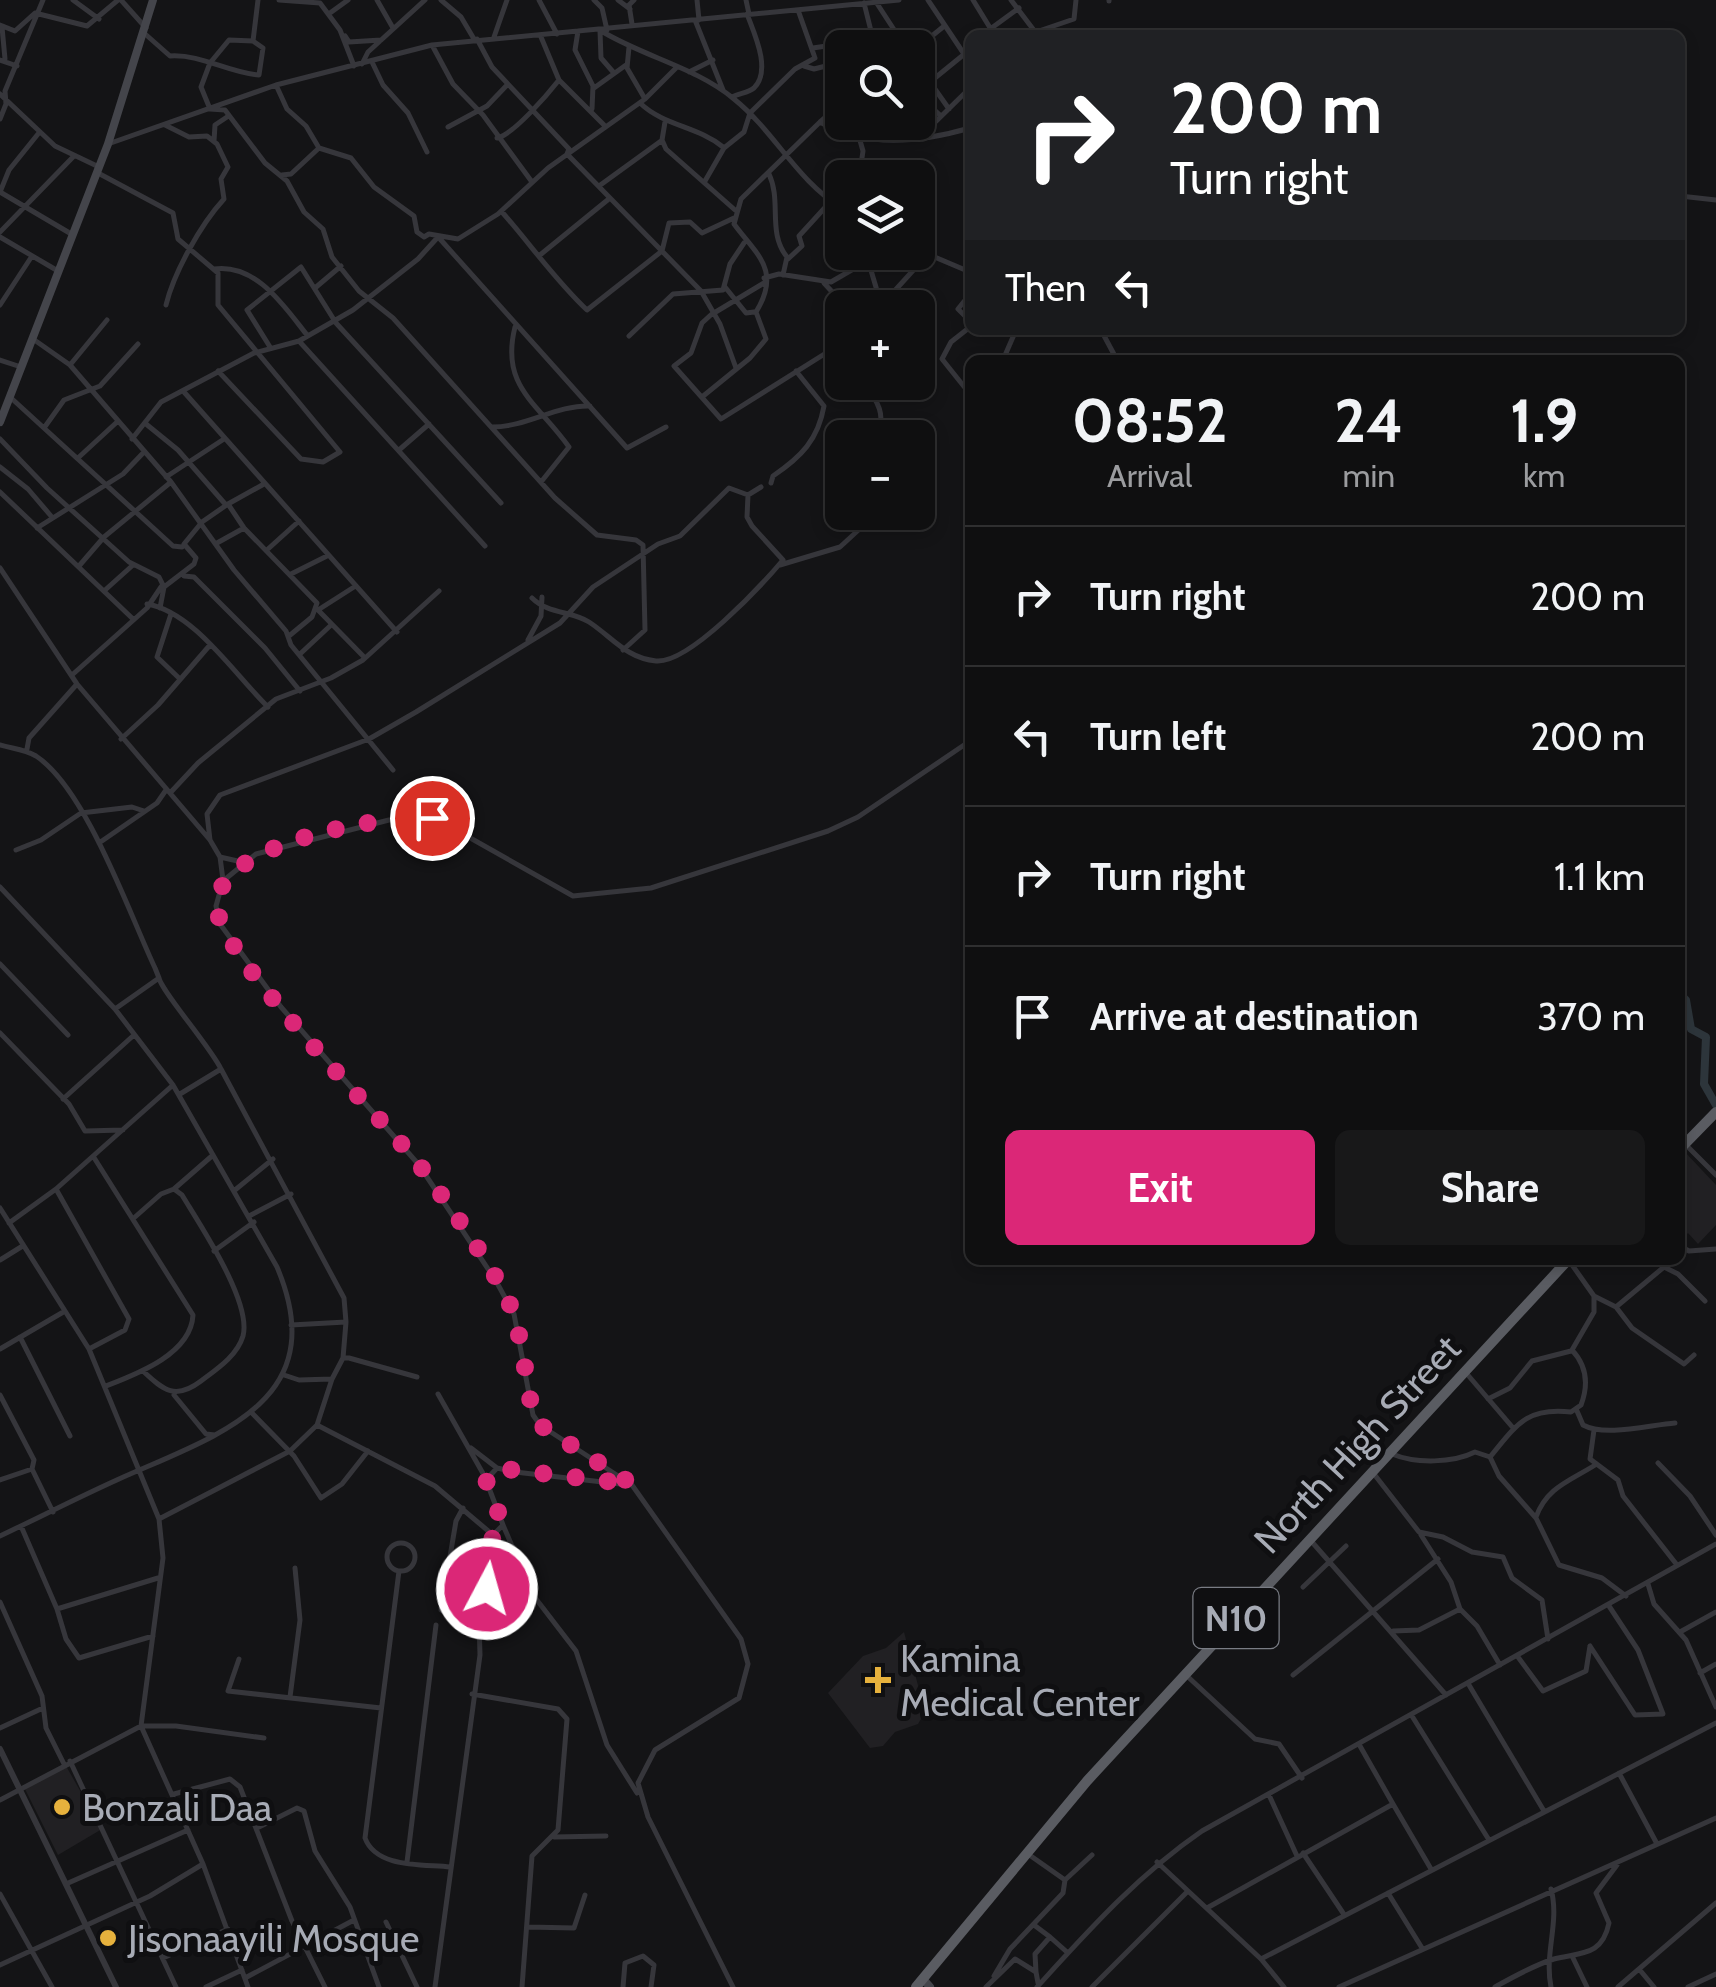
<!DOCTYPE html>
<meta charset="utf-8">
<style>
:root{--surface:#0f0f10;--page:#181819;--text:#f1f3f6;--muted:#9b9c9f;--line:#2f2f30;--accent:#db2777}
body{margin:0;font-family:Cabin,sans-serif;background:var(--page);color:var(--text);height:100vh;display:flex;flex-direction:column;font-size:38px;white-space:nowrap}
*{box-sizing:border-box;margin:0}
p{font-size:32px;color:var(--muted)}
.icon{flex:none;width:55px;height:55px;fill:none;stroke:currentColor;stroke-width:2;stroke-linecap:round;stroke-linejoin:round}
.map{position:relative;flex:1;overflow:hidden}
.details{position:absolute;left:965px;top:355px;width:720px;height:910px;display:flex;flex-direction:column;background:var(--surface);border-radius:15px;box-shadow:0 5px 15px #0003,0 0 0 2px var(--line)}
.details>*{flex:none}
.banner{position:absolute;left:965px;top:30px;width:720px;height:305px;border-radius:15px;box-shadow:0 5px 15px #0003,0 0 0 2px var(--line);background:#202124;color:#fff;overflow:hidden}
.controls{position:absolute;left:825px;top:30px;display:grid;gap:20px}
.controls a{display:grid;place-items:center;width:110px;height:110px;border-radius:15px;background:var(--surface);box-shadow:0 5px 15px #0003,0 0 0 2px var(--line);font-size:50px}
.pin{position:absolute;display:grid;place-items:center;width:85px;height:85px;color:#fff;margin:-42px;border:5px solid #fff;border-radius:50%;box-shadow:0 2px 10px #0007}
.me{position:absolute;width:110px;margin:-55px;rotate:6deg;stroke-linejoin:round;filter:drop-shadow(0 0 8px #0008)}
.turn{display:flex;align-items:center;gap:35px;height:210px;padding:0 40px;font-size:45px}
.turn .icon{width:130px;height:130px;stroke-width:2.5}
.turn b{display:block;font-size:70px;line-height:85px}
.then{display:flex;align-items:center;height:95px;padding:0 40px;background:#0003;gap:20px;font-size:38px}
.eta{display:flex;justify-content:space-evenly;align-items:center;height:170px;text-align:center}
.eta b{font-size:60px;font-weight:700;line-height:70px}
.cta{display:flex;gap:20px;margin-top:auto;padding:20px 40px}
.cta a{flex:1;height:115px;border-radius:15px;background:var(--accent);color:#fff;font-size:40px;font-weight:700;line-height:115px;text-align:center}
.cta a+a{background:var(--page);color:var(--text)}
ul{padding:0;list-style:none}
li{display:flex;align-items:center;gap:30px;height:140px;padding:0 40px;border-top:2px solid var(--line)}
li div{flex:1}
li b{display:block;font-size:38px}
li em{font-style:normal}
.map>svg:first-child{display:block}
</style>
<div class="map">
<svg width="1716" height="1987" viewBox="0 0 1716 1987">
<rect width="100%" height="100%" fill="#141416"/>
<path fill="#212023" d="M1684,1151L1716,1185V1225L1698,1244L1688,1233L1684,1237L1680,1233V1155Z
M904,1632L925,1712L918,1724L895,1732L883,1746L870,1748L828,1693L863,1656L886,1648Z
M66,1766L102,1829L58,1855L25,1789Z"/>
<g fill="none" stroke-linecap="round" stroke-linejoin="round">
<path stroke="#2d353b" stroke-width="8" d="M1680,994L1686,1000L1691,1029L1706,1037L1704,1084L1716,1105"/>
<path stroke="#36363b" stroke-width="5" d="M73,0L99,19
M121,0L146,28
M279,0L320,3L340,30L354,66
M377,0L393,28
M441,0L461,17L474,39
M539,0L557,34
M594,0L602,8L607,30
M618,0L630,9
M697,0L699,20
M746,0L749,14
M928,0L970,63
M973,0L992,31
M1011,0L1036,33
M1109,0V1
M876,2L906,48
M330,13L348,0
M695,20L723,90
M632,24L629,5L634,0
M0,25L15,31L35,13L87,26L118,0
M2,27L5,59
M578,31L575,50L593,86L592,109
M600,31L601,58L614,73
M603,32C645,57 697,68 734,99C775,132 797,181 842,208
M1036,32L1074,19L1076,0
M144,33L170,56C202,54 228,73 259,75L263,48L253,41L258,0
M982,35L1019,8
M345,36L349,42L381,40
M494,37L507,0
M477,39L492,67L569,149L567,154L701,291L720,324L736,368
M253,41L229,40L210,63L201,87L210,109L225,110L265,163L287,181L304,212L323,229L332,257L359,291L393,318L555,498L597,535L636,540L643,545L645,630L623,650
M432,45L453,84L483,115L532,182
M629,47L627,68L645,99
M813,48L873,39L864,3
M865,48L873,39L887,48
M917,48L943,27
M0,60L17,66
M372,62L383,85L408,113L427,152
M362,64L368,52L425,0
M829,65L842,80
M918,65L949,109
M804,66L814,69L842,62
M689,72L713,60
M559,80L604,125
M930,82L962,56
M276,85L287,109L306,126L319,148L351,158L374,187L414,216L417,232L424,237L429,234L458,239L498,214L548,168L645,99L677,67
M594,88L626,65
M0,94L55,146L99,167
M918,95L941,116
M732,97C739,93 748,93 754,88C772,70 754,33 747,14
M640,103C664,126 697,126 723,147
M0,119L6,104L5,91L43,0
M665,122L662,140L666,149L735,210
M820,122L842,103
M884,122L889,139
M165,125L189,137L207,136L217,144L228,167L221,179L224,199C201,224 174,272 166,305
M448,127L487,106L508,84
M38,134L9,170L0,192L73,235
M922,135L970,88
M859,137L863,151L859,178
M497,138C513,135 548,94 559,80L541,37
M214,141L215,125L227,117
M108,144L276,85L432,45L899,0
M98,173L173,213L178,239L218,273V305L340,452L323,462L301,459L218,371
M769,174C782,202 767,232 787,257L783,275
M282,175L291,174L319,148
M705,181L724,148L744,132L750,113L795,69L815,58L798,10
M599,186L661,141
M1680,196L1716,200
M502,212C531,245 556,281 587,310L662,251L669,223L690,222L702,233L734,218
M0,232L73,157
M0,237L58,271
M440,239L627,448L666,427
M918,250L970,272
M540,255L610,198
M788,259L802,246L799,236L831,201
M214,269C256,263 284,306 307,335
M764,278L779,274L831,282L874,257
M824,283L847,308
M725,287L746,313L754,312
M315,288L341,266
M970,294L958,309L970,321
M0,305L32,256
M874,308L878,294L870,267L877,252
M879,308L928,254
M714,312L702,323L691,353L674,366L721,419L842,343
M714,313L764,283
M515,327C500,387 538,403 569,447L541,482
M970,327L951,342L942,359L970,394
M1101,330L1117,360
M629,336L673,294L723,290L730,264L744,243
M33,339L70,365L171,482L234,570L286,631L291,645L393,770
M299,341L485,546
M270,347L247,310L301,267L336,323L501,503
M0,360L21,367
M1003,360L1016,330
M70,365L107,320
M863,382C877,400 889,417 874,438
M184,392L397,632
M10,397L173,546L182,547
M702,397L750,358L766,339L756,312C782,270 756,254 734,224L741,199L820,122C865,148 922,142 970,128
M146,424L178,450L226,505
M492,427C527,427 556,405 590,406
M44,428L64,400L100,386L138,344
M0,439L47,488L129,562L159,577L164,587L160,608
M132,439L161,402L254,353L299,341L353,310L418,259L438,237
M399,450L429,424
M79,457L117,422
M0,467L28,489L51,516
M166,477L224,439
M771,483L773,476C801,457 818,440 824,406L796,371
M0,492L133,619
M228,504L264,484
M37,528L123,474L144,452
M217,543L244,528
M268,549L299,521
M780,565L840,547L878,512
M79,566L104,537L171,482
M0,568L77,684L210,840L220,857L223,880
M291,574L327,556
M184,576L194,577L265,648L300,691
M164,587L194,564L196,558L184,544L202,522L228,504L244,528L317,603L312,617L289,636
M354,587L318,610L365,658
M104,591L133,565
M532,598C548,614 572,611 589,622C612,637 626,658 656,661C689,664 762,585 783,560L752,526L747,517L748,495
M147,604C194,612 234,674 268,707
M171,614L157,657L180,679
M528,640L541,616L542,597
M300,654L330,626
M72,675L147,608L161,587
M121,739L158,705L210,645
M0,745C14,749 24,749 36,756C86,789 129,913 155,968L159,978L115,1009
M27,749L29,738L77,684
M171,792L198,763L276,699L331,678L363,660L439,591
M210,840L207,814L220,795L369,739L416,712L560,623L593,587L658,544L680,536L729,488L748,495L761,487
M99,843L157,803L166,790
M16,850L41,840L81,813L132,807L144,811
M220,857L242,862
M0,887L115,1009L173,1085L277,1267C334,1402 217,1435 119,1479C79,1497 40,1517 0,1536
M0,964L68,1035
M159,978C162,992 209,1045 221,1069
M0,1033L69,1104L85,1131L123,1130
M180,1094L221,1069L344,1298L346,1322L291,1325
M63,1099L134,1035
M1687,1146L1716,1175
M93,1156L193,1315C191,1354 137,1374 106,1386
M56,1189L129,1319L125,1330L89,1349
M174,1189L213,1155
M235,1190L273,1159
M0,1208L89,1349L159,1519L163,1558L141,1726L203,1864L248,1987
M251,1215L291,1194
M135,1217L161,1194L174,1189L182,1195C200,1225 252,1302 243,1336C237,1356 217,1369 201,1381C176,1400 164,1391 143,1371
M9,1223L56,1189L173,1085
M1680,1246L1689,1251L1716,1249
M214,1251L254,1222
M0,1260L21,1247
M1570,1262L1594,1296L1616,1307L1632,1328L1684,1364L1694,1355
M1616,1307L1664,1267L1678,1274L1705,1301
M20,1337L70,1436
M0,1349L65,1311
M343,1358L346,1322
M1467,1374L1514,1429
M284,1375L299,1380L332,1379L343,1358H349L417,1377
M438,1394L485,1477
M0,1395L34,1460L32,1469L53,1512
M174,1395L206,1434L215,1435
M1488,1399L1510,1388L1532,1361L1571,1351
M1577,1411L1583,1425C1605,1437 1649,1425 1675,1423
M251,1412L294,1456L321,1498L342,1484L368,1451
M317,1425L435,1486L493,1535
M1594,1430L1590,1459L1618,1480L1623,1496L1677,1565
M471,1448L497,1468L515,1472L629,1485
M1392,1454C1416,1464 1453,1463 1475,1452L1490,1457L1499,1476L1536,1518L1559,1565L1602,1578L1626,1596
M1490,1457C1517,1424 1527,1407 1571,1412L1581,1405C1589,1384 1586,1365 1572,1350L1594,1312V1296
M1658,1463L1690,1496L1716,1535
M1374,1474L1419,1532L1443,1537L1472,1552L1503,1557L1512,1578L1542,1600L1548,1639
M0,1480L32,1469
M1536,1517C1547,1487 1570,1481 1595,1465
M159,1519L290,1451L317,1425L332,1379
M503,1525L533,1595L576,1651L607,1745L637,1793
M21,1526L57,1609L158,1578
M1421,1535L1451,1582L1460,1609L1477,1626L1500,1665
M1312,1542L1446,1695
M387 1557a14 14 0 1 1 28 0a14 14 0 1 1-28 0Z
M399,1571L365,1838C376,1868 422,1864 450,1867
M1648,1584L1654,1604L1686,1640L1716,1707
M1303,1587L1346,1546
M0,1602L42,1696L46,1728L64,1764
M57,1609L66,1639L79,1658L153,1636
M457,1618L441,1610L456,1521L463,1508
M1393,1631L1419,1630L1460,1609
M1680,1632L1716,1612
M1590,1646L1635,1715L1663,1714L1638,1650L1609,1606
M1518,1657L1543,1691L1586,1671L1590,1646
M239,1659L228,1691L381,1708
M1700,1673L1716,1664
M1293,1675L1438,1559
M1187,1676L1255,1739L1279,1744L1302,1778
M1469,1685L1544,1811
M472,1694L558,1709L567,1719L558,1830L532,1856L522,1987
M290,1697L300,1620L295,1568
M1412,1716L1489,1840
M0,1728L43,1708
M70,1761L176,1987
M1619,1773L1656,1842
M174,1794L230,1779L240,1787L292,1921L325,1987
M1269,1795L1297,1856
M0,1800L141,1726H176L264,1738
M1393,1804L1431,1869
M257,1828L297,1808L304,1811L315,1851L350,1907L379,1987
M554,1837L606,1836
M1303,1853L1343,1913
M1028,1854L1065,1880L1092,1855
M407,1862L436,1625
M1157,1862L1261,1959L1284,1987
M66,1884L188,1830
M1388,1893L1422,1948
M0,1894L52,1987
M1207,1908L1393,1804L1360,1746
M386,1922L417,1987
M1034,1925L1050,1937L1035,1954L1036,1972
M528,1927L574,1928L585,1895
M1050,1937L1068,1953
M163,1958L228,1929
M1573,1958L1587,1987
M1261,1959L1716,1723
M0,1965L150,1896L203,1864
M1639,1969L1654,1987
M994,1976L1010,1949L1063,1893L1065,1880
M245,1978L354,1920
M206,1987L242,1970
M435,1987L480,1655L479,1621L494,1558L492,1536L503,1525L486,1480L497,1468
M623,1987L625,1963L643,1956L654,1965L651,1987
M733,1987L648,1817L638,1783L655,1750L739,1698L748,1664L741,1639L632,1485L540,1425L533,1415L514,1314L496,1281L419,1165L281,1007L220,924L216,906L223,881L256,854L389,820L422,818L449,826L573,896L651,888L828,831L858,817L970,741
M986,1987L1015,1959L1036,1972L1038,1983
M1037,1987C1089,1930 1138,1875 1202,1831L1716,1544
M1092,1987L1188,1891
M1339,1987L1716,1818
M1495,1987C1513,1977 1534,1965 1554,1959C1580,1952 1602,1957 1609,1923L1596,1893L1617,1865
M1551,1987C1544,1953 1560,1922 1551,1889
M1618,1987L1716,1903
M1688,1987L1716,1974"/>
<path stroke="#36363b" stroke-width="6" d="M0,1749L116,1987"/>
<path stroke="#44454b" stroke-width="8" d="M0,422L108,144L153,0
M923,1979L930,1987"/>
<path stroke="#5a5c62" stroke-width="10" d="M1680,1149L1716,1112
M916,1987L1087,1781L1568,1260"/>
</g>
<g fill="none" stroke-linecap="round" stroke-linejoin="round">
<path stroke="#db2777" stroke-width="18" stroke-dasharray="0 32.4" d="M432,818C383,815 212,843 217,908C220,956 380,1116 418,1163C442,1195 505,1282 515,1318C523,1349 527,1383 533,1415L540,1425L632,1484L497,1468L486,1480L503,1525L492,1536L494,1558L487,1589"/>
</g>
<g fill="#e6b13d" stroke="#0f0f11" stroke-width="4">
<path d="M873 1665h10v10h10v10h-10v10h-10v-10h-10v-10h10z"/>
<circle cx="62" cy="1807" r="10"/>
<circle cx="108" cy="1938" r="10"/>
</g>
<g text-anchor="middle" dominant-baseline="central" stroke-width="10" stroke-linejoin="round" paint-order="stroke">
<rect fill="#0f0f11" stroke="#797c84" stroke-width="2.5" x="1193.5" y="1588" width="85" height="60" rx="8"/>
<g font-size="35" font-weight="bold" fill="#a7abb5">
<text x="1236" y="1618">N10</text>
</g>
<g font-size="38" fill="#a7abb5" stroke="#0f0f11">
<text transform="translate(1357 1444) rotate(-47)">North High Street</text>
</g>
<g font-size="38" fill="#a7abb5" stroke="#0f0f11" text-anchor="start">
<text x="900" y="1658">Kamina<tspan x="900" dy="44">Medical Center</tspan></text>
<text x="82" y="1807">Bonzali Daa</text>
<text x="128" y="1938">Jisonaayili Mosque</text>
</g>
</g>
</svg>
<div class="controls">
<a><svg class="icon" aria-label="search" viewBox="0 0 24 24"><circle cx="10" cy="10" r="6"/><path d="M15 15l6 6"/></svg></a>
<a><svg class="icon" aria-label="layers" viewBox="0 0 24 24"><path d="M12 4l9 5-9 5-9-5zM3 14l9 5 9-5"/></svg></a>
<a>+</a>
<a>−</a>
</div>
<div class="pin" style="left:432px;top:818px;background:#d93025"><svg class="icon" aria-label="arrive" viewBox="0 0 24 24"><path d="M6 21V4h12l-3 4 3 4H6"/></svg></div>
<svg class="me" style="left:487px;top:1589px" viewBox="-20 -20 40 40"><circle r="17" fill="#db2777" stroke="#fff" stroke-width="3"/><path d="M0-11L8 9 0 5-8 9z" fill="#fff"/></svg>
<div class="banner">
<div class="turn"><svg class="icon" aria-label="right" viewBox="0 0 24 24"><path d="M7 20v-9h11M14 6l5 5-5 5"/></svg><div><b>200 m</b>Turn right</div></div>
<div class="then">Then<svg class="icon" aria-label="left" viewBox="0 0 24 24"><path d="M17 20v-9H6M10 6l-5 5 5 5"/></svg></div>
</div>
<section class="details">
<div class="eta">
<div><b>08:52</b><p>Arrival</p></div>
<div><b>24</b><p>min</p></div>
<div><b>1.9</b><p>km</p></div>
</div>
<ul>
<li><svg class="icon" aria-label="right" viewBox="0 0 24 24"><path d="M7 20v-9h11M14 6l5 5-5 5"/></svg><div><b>Turn right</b></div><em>200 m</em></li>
<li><svg class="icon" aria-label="left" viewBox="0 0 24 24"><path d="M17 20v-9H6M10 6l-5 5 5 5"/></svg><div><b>Turn left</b></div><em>200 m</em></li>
<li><svg class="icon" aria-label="right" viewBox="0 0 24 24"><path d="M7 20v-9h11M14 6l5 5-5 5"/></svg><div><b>Turn right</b></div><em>1.1 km</em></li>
<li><svg class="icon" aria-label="arrive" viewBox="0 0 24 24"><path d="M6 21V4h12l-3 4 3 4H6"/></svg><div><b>Arrive at destination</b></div><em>370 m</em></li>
</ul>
<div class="cta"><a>Exit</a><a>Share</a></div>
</section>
</div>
